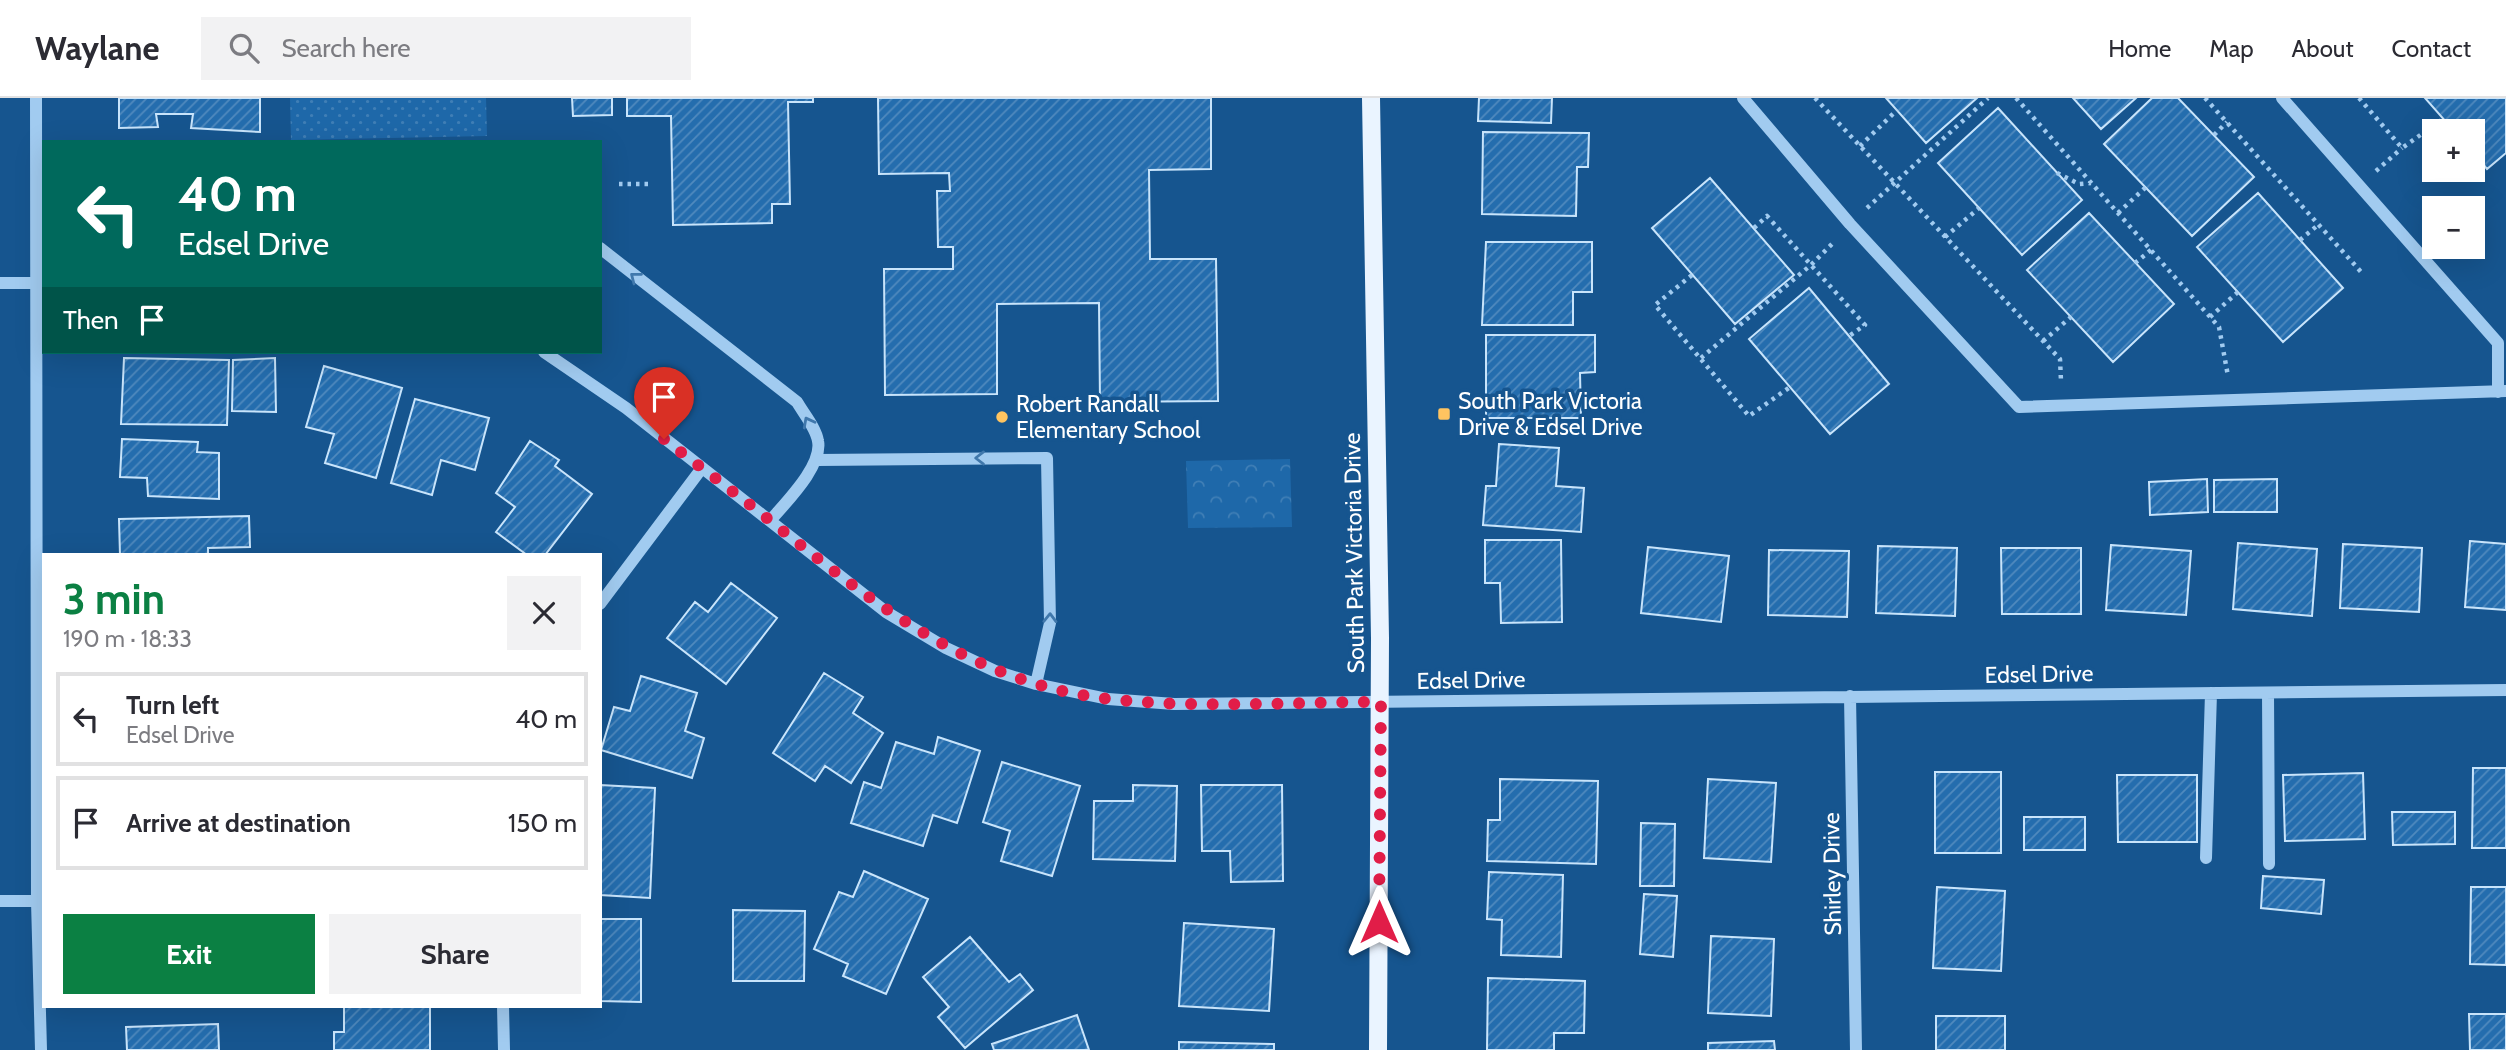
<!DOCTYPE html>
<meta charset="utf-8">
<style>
:root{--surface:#fff;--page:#f2f2f3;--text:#2b2b33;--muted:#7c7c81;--line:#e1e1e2;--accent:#0b8043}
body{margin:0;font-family:Cabin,sans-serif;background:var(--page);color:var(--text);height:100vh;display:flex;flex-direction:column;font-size:26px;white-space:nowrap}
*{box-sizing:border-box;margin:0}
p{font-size:23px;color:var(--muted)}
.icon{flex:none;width:38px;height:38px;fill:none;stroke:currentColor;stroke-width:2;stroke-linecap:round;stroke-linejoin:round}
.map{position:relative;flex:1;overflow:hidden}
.drawer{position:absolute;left:42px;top:455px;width:560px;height:455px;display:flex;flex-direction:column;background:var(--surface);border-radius:0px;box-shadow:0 7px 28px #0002}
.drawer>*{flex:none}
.hud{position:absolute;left:42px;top:42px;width:560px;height:214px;border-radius:0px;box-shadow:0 7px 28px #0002;background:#00695c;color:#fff;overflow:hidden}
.controls{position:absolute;left:2422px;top:21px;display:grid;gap:14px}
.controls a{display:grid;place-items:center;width:63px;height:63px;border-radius:0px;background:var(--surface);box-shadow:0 7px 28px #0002;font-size:35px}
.pin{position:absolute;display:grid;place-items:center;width:60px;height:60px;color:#fff;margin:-72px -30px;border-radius:50% 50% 50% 0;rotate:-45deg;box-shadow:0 0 7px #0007}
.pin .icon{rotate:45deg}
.me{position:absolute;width:77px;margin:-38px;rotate:0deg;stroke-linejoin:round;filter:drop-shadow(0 0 5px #0008)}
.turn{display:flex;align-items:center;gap:24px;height:147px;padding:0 21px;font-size:32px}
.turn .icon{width:91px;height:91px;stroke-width:2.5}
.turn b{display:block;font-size:49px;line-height:60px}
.then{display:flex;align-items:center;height:66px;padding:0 21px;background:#0003;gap:14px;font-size:26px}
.round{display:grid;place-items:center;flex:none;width:74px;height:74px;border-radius:0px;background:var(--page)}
.summary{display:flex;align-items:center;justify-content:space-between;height:119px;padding:0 21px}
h1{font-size:42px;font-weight:700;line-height:52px;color:var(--accent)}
.button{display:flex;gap:14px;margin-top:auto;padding:14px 21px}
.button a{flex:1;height:80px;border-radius:0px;background:var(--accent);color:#fff;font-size:28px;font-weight:700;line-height:80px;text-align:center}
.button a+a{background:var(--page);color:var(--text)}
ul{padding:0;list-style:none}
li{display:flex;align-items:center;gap:21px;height:94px;margin:0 14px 10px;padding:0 7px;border:4px solid var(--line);border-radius:0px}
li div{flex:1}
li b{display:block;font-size:26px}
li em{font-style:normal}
header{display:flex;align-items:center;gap:42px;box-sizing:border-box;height:98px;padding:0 35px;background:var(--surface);border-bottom:2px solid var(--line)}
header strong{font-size:33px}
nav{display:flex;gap:38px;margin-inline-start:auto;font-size:24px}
.search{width:490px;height:63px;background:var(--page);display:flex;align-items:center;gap:18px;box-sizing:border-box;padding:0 24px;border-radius:0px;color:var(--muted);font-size:26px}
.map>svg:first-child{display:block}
</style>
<header>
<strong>Waylane</strong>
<div class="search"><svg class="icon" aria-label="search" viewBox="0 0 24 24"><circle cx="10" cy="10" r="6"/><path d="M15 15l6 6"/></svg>Search here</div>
<nav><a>Home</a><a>Map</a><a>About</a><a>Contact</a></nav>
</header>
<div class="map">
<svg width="2506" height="952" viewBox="0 0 2506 952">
<defs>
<pattern id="grass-dots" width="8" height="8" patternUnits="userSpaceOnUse" patternTransform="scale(1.75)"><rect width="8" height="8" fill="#1e68a9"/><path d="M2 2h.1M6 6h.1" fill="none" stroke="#407fb6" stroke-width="1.8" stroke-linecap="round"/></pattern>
<pattern id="park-crowns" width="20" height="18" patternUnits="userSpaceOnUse" patternTransform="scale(1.75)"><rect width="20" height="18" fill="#1e68a9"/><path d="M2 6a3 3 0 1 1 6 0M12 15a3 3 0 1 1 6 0" fill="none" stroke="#407fb6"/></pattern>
<pattern id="building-hatch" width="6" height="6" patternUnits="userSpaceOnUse" patternTransform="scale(1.75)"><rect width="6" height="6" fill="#246dae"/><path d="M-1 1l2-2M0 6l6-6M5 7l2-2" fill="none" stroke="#508abe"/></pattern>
</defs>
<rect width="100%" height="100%" fill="#16558f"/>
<path fill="url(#grass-dots)" d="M290,0H486L487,38L291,42Z"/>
<path fill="url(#park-crowns)" d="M1290,361L1292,429L1188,430L1186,363Z"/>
<path fill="url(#building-hatch)" stroke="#c8e4fb" stroke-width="2" d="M119,0H260V34L191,30L193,16H156L158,29L119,30Z
M572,0H612V17L573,18Z
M627,0H813V4H788L790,106H772V125L673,127L671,18H627Z
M878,0H1211V71L1149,72L1150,161H1216L1218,303L1100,304L1099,205L997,206V296L885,297L884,171H953V149H938L937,93H950L949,75L879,76Z
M1479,0H1552L1551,25L1478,23Z
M1886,0H1977L1926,45Z
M2073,0H2136L2101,31Z
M2152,0H2178L2254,79L2192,138L2104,46Z
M2425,0H2506V55L2487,71L2473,54V33H2454Z
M1998,10L2082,102L2022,157L1938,65Z
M1483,34L1589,35L1588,69H1577L1576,118L1482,116Z
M1710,80L1794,177L1735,226L1652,130Z
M2258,95L2343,190L2283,244L2197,149Z
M2089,115L2174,206L2113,264L2027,172Z
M1486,144H1592V194H1573V227H1482Z
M1809,190L1889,286L1830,336L1749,241Z
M1486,237H1595V274L1580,275L1581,320H1486Z
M124,260L229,262L227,327L121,326Z
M275,260L276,314L232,313L233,262Z
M324,268L402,290L376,380L325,365L334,336L306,329Z
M415,301L489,320L475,372L441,362L432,397L391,385Z
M122,341L198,344L197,354L219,355V401L148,398L147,380L120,379Z
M530,343L559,362L555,368L592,396L545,457H527L496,434L515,409L496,395Z
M1499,346L1559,350L1556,388L1584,390L1581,434L1483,427L1486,388H1496Z
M2207,381L2208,414L2150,417L2149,384Z
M2277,381V414H2214V382Z
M249,418L250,449L208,450V457H120L119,421Z
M1485,442H1561L1562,524L1501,525L1500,485H1485Z
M2470,443L2506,446V512L2465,509Z
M2238,445L2317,451L2312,518L2233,511Z
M2343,446L2422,450L2419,514L2340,510Z
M2111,447L2191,453L2186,517L2106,512Z
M1878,448L1957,450L1955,518L1876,515Z
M1648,449L1729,458L1721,524L1641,515Z
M2001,450H2081V516H2002Z
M1769,452L1849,453L1847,519L1768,517Z
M731,485L777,520L726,586L667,540L695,504L708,514Z
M824,575L863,599L853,615L883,635L851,685L825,668L815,683L773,655Z
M641,578L697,595L685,633L704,640L692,680L601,652L614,609L630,613Z
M938,639L980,653L957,725L933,717L923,748L851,725L864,684L881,690L896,644L934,656Z
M1002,664L1080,688L1052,778L1001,763L1010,733L983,724Z
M2473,670H2506V750H2472Z
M1935,674H2001V755H1935Z
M2363,675L2365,741L2285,743L2283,677Z
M2117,677H2197V744H2118Z
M1500,681L1598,683L1596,766L1487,763L1488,722H1500Z
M1708,681L1776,685L1771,764L1704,760Z
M600,687L655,690L650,800L600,797Z
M1133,687L1177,688L1175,763L1093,761L1094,703H1133Z
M1201,687H1282L1283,783L1231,784L1230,753H1202Z
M2392,714H2455V746L2393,747Z
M2024,719H2085V752H2024Z
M1641,725L1675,726L1674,788H1640Z
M864,773L928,801L886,896L843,878L848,866L814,851L839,794L853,799Z
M1489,774L1563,777L1561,859L1501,857L1502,822L1487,821Z
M2263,778L2324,782L2321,816L2261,810Z
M1937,789L2005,793L2001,873L1933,870Z
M2471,789H2506V867L2470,866Z
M1644,796L1677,798L1673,859L1640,856Z
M733,812L805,813L804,883H733Z
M600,821H641V904L600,903Z
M1184,825L1274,831L1269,913L1179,908Z
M1711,838L1774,841L1771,918L1708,915Z
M970,839L1009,884L1020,876L1033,892L965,950L938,919L949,909L923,879Z
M1488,880L1585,883L1584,935H1554V952H1487Z
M344,908H430V952H334V934H344Z
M2469,916H2506V952H2470Z
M1077,917L1089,952H994L992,946Z
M1936,918H2005V952H1936Z
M218,926L219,952H127L126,929Z
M1774,943L1775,952H1708V945Z
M1179,944L1274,946V952H1179Z"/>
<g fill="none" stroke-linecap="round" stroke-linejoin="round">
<path stroke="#a1cbf0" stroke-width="4.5" stroke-dasharray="3.5 5" stroke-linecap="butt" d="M1815,0L2060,261L2061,283
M2016,0L2219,229L2228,278
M2205,0L2362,175
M2359,0L2402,50L2443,21
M2214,37L2227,24
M1860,48L1897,12
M2376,73L2402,50
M2057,75L2079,86L2091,85
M619,86H650
M1867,110L1988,0
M2118,115L2146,89
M1754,130L1767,118L1865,227L1849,238
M1945,139L1979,110
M2300,142L2318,127
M2135,165L2151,152
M1692,177L1655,207L1749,318L1790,289
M2210,219L2238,194
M2043,243L2071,219
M1701,260L1812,166L1834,144"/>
<path stroke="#a1cbf0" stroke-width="12" d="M36,0L37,803L41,952
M1743,0L1850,126L2019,309L2506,293
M2282,0L2498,245V294
M600,150L797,304C804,316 816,330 818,343C823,368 785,405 770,423
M0,185H43
M544,254L626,310L886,514L946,550L995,573L1036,586L1108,601L1174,606L2506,592
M817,362L1047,360L1050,525L1036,586
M600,506L702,370
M2268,595L2269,766
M1850,598L1856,952
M2206,760L2211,595
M0,803H37
M503,908L504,952"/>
<path stroke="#eaf4ff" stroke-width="18" d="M1371,0L1380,540L1378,952"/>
</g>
<defs><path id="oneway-chevron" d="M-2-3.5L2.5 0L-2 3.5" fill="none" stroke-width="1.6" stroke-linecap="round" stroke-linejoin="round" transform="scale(1.75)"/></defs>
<g stroke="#4078ac">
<use href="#oneway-chevron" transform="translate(635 179) rotate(-142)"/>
<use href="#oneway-chevron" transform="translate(808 324) rotate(-118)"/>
<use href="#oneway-chevron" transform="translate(980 360) rotate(180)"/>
<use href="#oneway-chevron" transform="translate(1050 520) rotate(-89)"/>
</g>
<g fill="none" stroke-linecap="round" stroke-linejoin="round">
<path stroke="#e11d48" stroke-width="12" stroke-dasharray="0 21.6" d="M664,341C700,369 737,396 773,425C874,506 976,587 1110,601C1200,611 1291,604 1381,604L1379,824"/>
</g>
<g fill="#ffc460" stroke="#16558f" stroke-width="2.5">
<rect x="1437" y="309" width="14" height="14" rx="3.5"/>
<circle cx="1002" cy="319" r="7"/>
</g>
<g text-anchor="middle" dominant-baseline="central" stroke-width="7" stroke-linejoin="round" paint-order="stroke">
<g font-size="23" fill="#fff" stroke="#16558f" text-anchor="start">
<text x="1458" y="303">South Park Victoria<tspan x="1458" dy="26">Drive &amp; Edsel Drive</tspan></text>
<text x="1016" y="306">Robert Randall<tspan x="1016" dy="26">Elementary School</tspan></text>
</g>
<g font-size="23" fill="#fff" stroke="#16558f">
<text transform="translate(1354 455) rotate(-91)">South Park Victoria Drive</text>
<text transform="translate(2039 576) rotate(-1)">Edsel Drive</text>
<text transform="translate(1471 582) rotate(-1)">Edsel Drive</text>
<text transform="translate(1832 776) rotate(-91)">Shirley Drive</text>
</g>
</g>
</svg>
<div class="controls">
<a>+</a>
<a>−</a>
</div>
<div class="pin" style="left:664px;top:341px;background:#d93025"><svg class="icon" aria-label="arrive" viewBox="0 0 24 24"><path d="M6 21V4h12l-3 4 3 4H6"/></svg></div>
<svg class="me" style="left:1379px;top:824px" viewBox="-20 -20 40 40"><path d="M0-17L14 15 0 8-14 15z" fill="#e11d48" stroke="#fff" stroke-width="4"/></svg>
<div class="hud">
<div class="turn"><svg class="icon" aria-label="left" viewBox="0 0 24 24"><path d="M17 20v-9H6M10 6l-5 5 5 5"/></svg><div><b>40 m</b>Edsel Drive</div></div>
<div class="then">Then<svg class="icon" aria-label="arrive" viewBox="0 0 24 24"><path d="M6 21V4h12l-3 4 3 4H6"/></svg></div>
</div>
<section class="drawer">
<div class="summary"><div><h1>3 min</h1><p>190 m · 18:33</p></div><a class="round"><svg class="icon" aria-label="close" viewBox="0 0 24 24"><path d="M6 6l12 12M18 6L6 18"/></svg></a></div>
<ul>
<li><svg class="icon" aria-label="left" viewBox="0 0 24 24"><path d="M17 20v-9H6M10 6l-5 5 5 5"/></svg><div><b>Turn left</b><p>Edsel Drive</p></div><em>40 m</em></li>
<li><svg class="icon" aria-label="arrive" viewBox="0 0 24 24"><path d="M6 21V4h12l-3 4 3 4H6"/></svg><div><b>Arrive at destination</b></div><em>150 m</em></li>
</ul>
<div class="button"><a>Exit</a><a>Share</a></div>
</section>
</div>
